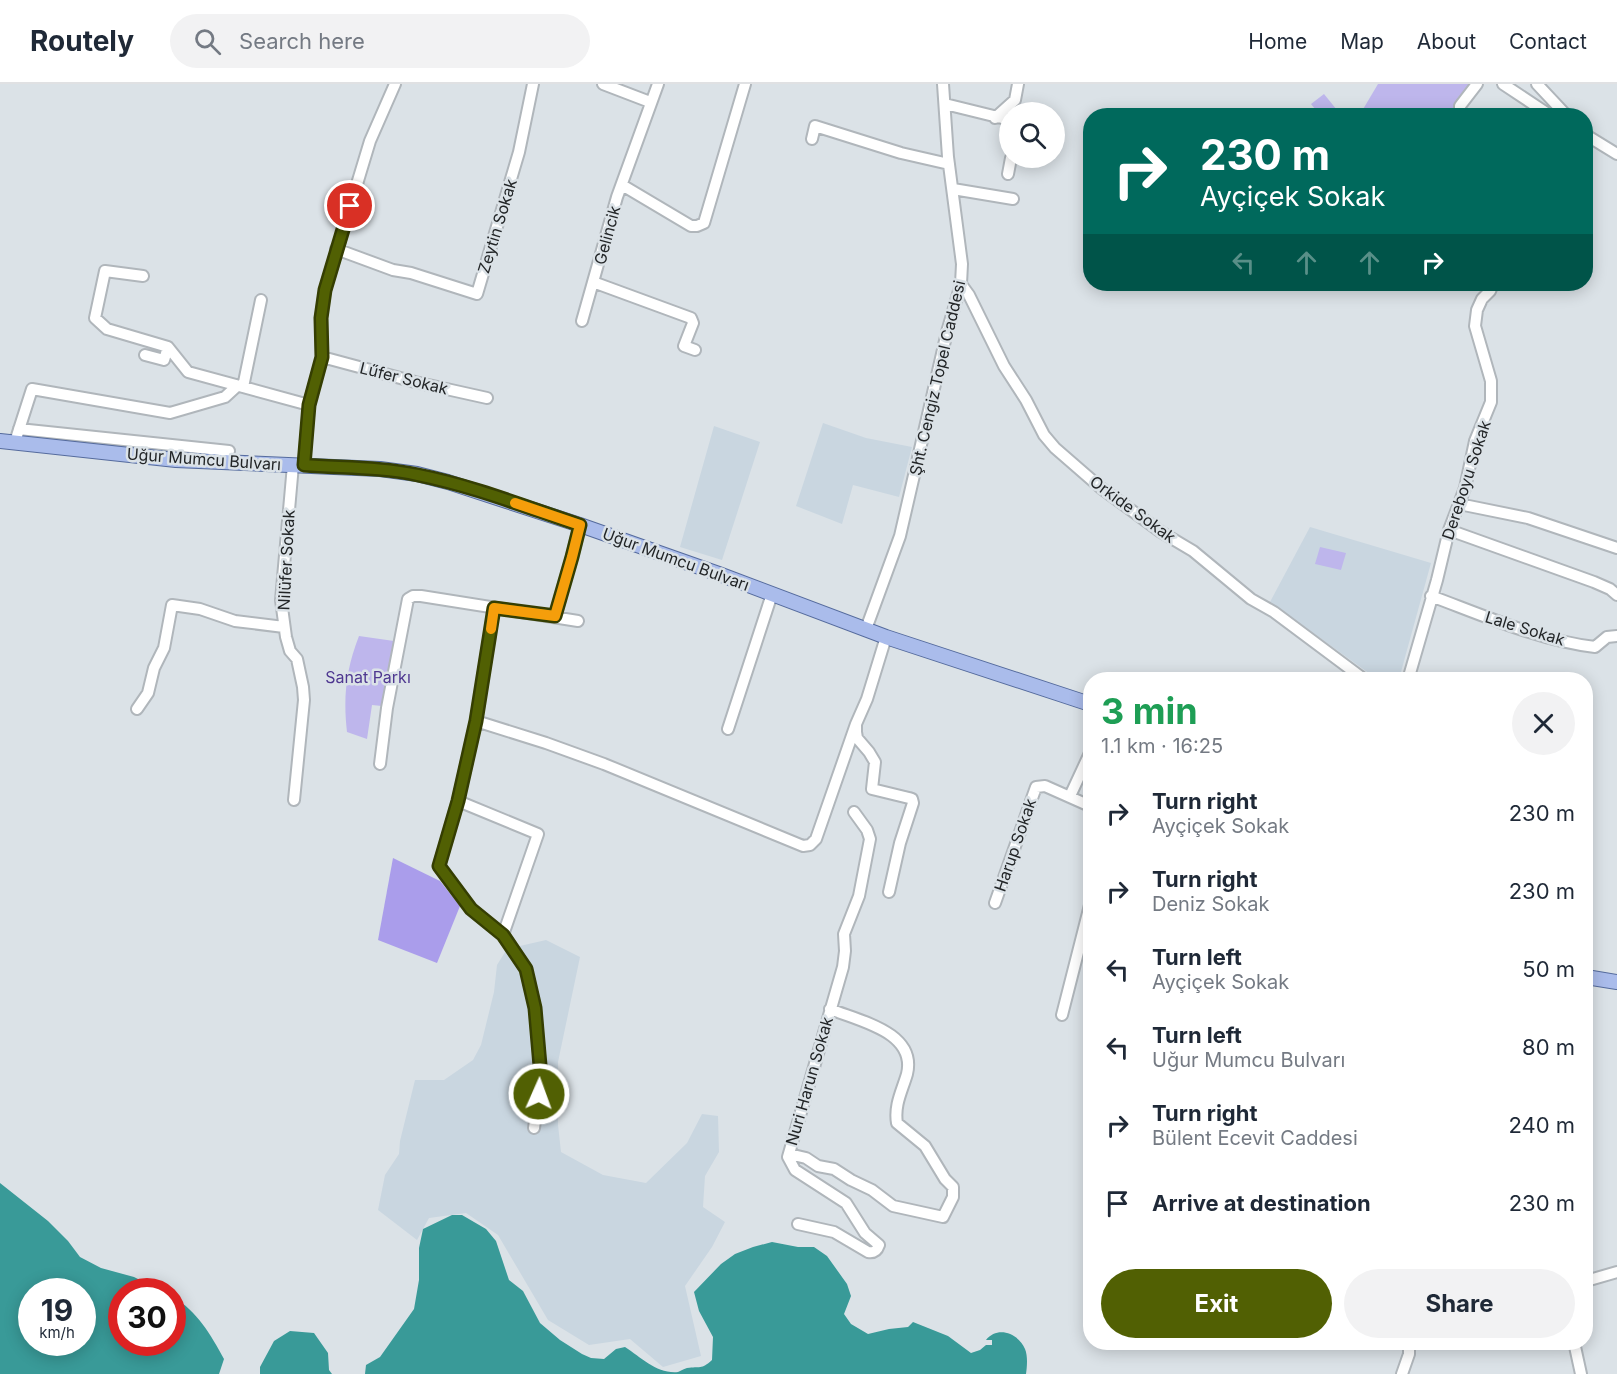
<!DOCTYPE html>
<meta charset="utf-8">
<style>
:root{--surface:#fff;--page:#f2f2f3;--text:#1f2937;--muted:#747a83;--line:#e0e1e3;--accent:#516003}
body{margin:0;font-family:Inter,sans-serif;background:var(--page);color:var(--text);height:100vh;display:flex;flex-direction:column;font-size:22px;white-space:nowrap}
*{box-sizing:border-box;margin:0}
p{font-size:20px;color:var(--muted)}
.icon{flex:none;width:33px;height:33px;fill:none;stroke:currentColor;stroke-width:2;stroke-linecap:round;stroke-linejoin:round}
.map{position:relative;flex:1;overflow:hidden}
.details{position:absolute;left:1083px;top:588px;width:510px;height:678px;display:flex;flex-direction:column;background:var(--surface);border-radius:24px;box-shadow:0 3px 15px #0003}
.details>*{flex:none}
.hud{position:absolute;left:1083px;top:24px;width:510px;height:183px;border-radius:24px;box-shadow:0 3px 15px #0003;background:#00695c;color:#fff;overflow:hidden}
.buttons{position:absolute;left:999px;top:18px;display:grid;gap:12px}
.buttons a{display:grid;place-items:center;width:66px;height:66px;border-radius:50%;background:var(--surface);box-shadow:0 3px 15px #0003;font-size:30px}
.speed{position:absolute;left:18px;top:1194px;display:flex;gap:12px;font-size:30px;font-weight:700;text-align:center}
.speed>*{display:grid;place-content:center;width:78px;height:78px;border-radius:50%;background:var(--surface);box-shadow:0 3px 15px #0003;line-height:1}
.speed small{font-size:15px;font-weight:400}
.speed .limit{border:9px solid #d22;background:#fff;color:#111}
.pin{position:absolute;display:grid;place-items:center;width:51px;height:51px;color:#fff;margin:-26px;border:3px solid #fff;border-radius:50%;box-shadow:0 2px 6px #0007}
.me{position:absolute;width:66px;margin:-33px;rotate:2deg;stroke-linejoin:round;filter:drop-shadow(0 0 4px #0008)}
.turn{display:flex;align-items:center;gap:21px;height:126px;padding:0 18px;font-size:27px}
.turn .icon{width:78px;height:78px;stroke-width:2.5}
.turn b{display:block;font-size:42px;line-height:51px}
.lanes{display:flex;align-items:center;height:57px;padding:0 18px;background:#0003;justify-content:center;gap:30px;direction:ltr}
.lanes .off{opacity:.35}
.round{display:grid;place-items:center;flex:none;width:63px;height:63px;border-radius:32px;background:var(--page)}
.headline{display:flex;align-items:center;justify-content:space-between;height:102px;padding:0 18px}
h1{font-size:36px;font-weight:700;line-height:45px;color:#1e9e55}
.button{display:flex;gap:12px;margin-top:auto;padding:12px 18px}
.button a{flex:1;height:69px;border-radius:36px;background:var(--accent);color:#fff;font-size:24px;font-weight:700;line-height:69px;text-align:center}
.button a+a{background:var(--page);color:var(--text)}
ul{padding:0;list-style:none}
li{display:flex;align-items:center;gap:18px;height:78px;padding:0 18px}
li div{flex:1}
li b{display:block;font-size:22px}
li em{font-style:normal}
header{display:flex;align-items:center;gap:36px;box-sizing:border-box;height:84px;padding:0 30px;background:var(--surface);border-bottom:2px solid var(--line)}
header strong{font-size:28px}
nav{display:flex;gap:33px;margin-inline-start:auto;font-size:21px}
.search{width:420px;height:54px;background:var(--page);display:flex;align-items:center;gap:15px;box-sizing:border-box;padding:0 21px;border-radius:33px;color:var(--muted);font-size:22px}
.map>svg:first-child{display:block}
</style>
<header>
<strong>Routely</strong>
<div class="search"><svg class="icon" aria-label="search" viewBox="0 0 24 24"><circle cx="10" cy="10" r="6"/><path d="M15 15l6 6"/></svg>Search here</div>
<nav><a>Home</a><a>Map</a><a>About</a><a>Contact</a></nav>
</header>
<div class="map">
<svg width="1617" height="1290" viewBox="0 0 1617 1290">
<rect width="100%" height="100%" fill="#dbe2e7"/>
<path fill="#c9d6e0" d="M823,339L866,354L912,363L899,413L853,401L842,440L796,422Z
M714,342L760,358L722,476L680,463Z
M1310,443L1431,479L1399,595H1377L1270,518Z
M546,856L580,873L558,978V1041L561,1068L603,1091L646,1099L687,1059L702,1030L718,1032L719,1068L705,1092L703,1123L725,1138L712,1163L685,1202L701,1272L663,1283L630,1255L589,1261L548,1236L498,1151L466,1129L429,1134L417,1156L378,1126L385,1091L399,1070L400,1057L415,996H444L473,976L481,961L494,908L497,881L507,865Z"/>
<path fill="#beb6ec" d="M1378,0H1471L1452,31L1359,32Z
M1324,10L1341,31H1320L1311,20Z
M1320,463L1346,469L1341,486L1315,480Z
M359,552L394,557L382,622L372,621L367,655L347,648C343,613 346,585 359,552Z"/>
<path fill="#aa9deb" d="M393,774L440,797L460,822L437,879L378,856Z"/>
<path fill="#399a98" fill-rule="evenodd" d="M0,1099L48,1137L68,1157L80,1173L101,1184L134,1193L162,1207L122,1208V1258H172L173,1213C197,1227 211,1251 224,1275L219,1290H0ZM32,1208H82V1258H32Z
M452,1131H462L486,1145L496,1157L509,1196L523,1207L540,1239L560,1256L582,1270L591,1274L604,1275L616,1265L625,1263C642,1274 657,1290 678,1288C681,1287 683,1285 687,1284C700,1282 701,1286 712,1276L713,1253L699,1227L694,1208L721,1180L735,1170L753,1163L772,1158L798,1163H814L827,1172L847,1200L851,1212L844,1230L851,1240L868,1250L889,1245L908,1243L913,1238L948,1252L971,1269L980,1266L986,1261H992V1256H986C998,1241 1019,1250 1025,1265C1028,1272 1027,1283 1026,1290H365L366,1281L380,1273L414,1225L419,1196V1164L423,1145Z
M290,1247L314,1249L328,1269L329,1286L332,1290H260V1283L274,1257Z"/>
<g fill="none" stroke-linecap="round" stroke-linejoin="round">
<g stroke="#b0b6bb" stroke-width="14">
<path id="minor" d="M603,0L650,18
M658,0L617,113L593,198L691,234L693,239L684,262L695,266
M1503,0L1551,32
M1537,0L1567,32
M945,20L1010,36
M1460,32V22L1477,0
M995,34L1015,16L1018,0
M1586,51L1617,70
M812,55L815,42L901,69L949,80
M1008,90L1011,74
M622,101L691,142H697L704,139L745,0
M953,105L1013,115
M336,165L393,186L411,189L477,210L519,68L533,0
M143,192L105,187L95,234L107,245L168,263L188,288L309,321
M961,200L969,211L1004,282L1026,316L1044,351L1055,364L1101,404L1161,448L1193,467L1251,515L1274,528L1365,596
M582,237L593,198
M145,271L164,276L168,263
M322,273L415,298L487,314
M243,303L261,216
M19,345L229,367
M15,358L32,305L170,329L225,313L237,302
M293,381L281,516L286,553L290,567L297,575L303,603L304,616L294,716
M304,381L309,321L322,273L321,234L325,206L370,57L395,0
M1459,420L1528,434L1617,464
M1449,446L1594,498L1610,505L1617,511
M1431,512C1482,531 1541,557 1595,563L1607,553L1617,552
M494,524L476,637L458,717L439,782L471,825L503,851L526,885L535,924L541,993L534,1044
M555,532L572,473L580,441
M866,545L900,452L947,248L961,200L962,180L948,73L943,0
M886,553L867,615L856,640V648L857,654L869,668L875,678L872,705L909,714L912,715L913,719L900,759L889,808
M1408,596L1437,496L1449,446L1465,404L1475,357L1491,318V297L1475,242L1477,226L1482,215L1490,207L1493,200
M137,625L148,609L154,584L164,564L172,521L200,525L235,537L284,543
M476,637L546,659L604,680L803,762L810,761L816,755L856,640
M728,645L772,510
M380,680L387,624L408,515L413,512H421L578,537
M1070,712L1090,669
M458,717L538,750L503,851
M995,819L1036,703L1045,702L1090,722
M1062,931L1090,821
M789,1070L806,1074L818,1082L834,1085L851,1096L872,1106L893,1122L943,1133L953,1113V1103L945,1095L925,1062L897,1039C894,1021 902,1007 907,990C917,948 859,937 830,925
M798,1140L834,1148L868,1168C874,1169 877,1167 879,1161L865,1149L846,1119L795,1086L788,1073L843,883L845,867L844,850L859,812L870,755L867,746L854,728
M1586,1197L1617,1188
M1574,1258L1581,1290
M1402,1290L1409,1270V1258"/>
</g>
<g stroke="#556b9d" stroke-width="16">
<path id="major" d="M0,357L176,376L380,385L417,390L448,398L580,441L719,490L886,553L1090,620
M1586,893L1617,898"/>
</g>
<use href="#minor" stroke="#fff" stroke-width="10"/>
<use href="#major" stroke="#aabceb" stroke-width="14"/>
</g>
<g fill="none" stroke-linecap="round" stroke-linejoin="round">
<g stroke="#353e02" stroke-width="15">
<path id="route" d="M350,122L325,206L321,234L322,273L309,321L304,381C342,384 381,383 418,391C473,402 526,423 580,441L572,473L555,532L494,524L476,637L458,717L439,782L471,825L503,851L526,885L535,924L541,993L539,1010"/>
</g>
<use href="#route" stroke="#516003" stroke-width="10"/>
<path stroke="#f59e0b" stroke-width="10" d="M491,545L494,524L555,532L572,473L580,441L515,419"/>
</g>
<g text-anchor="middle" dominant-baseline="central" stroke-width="5" stroke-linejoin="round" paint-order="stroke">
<g font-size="16" fill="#222527" stroke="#dbe2e7">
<text transform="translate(497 142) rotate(-73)">Zeytin Sokak</text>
<text transform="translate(607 151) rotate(-75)">Gelincik</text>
<text transform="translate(404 294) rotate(14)">Lűfer Sokak</text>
<text transform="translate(937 294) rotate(-77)">Şht. Cengiz Topel Caddesi</text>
<text transform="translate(204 375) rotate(4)">Uğur Mumcu Bulvarı</text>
<text transform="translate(1466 396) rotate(-72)">Dereboyu Sokak</text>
<text transform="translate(1133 425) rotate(36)">Orkide Sokak</text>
<text transform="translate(676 475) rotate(20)">Uğur Mumcu Bulvarı</text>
<text transform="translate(286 476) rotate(-87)">Nilüfer Sokak</text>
<text transform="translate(1525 544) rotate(17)">Lale Sokak</text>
<text transform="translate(1015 761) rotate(-71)">Harup Sokak</text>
<text transform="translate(809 997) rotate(-74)">Nuri Harun Sokak</text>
</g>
<g font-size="16" fill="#4e3790" stroke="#dbe2e7">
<text x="368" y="593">Sanat Parkı</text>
</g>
</g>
</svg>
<div class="buttons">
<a><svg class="icon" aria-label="search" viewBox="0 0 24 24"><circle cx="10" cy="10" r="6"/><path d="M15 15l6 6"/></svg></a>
</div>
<div class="speed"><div>19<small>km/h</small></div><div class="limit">30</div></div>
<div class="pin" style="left:350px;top:122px;background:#d93025"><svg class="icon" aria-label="arrive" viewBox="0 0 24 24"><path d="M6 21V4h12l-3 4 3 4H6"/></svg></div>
<svg class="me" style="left:539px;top:1010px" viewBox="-20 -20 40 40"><circle r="17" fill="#516003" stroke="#fff" stroke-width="3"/><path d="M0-11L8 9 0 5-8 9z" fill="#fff"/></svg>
<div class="hud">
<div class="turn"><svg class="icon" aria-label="right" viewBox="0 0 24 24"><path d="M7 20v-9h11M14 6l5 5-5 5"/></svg><div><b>230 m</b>Ayçiçek Sokak</div></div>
<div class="lanes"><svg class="icon off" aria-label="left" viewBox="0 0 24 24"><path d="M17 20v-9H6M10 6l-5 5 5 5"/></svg><svg class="icon off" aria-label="ahead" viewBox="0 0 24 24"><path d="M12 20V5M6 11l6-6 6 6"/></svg><svg class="icon off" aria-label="ahead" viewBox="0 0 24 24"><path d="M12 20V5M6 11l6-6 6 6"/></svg><svg class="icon" aria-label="right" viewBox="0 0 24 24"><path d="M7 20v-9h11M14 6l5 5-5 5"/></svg></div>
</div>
<section class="details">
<div class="headline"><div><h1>3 min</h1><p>1.1 km · 16:25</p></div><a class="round"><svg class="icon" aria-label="close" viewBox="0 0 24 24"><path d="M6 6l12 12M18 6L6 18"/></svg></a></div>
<ul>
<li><svg class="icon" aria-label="right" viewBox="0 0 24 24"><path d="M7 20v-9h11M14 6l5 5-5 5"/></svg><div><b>Turn right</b><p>Ayçiçek Sokak</p></div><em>230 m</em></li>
<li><svg class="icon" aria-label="right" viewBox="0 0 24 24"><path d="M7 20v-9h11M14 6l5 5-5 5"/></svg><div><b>Turn right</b><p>Deniz Sokak</p></div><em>230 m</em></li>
<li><svg class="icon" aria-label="left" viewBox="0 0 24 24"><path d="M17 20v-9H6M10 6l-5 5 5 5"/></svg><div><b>Turn left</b><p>Ayçiçek Sokak</p></div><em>50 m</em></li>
<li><svg class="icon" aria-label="left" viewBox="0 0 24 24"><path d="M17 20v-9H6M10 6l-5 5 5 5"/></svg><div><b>Turn left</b><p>Uğur Mumcu Bulvarı</p></div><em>80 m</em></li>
<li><svg class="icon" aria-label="right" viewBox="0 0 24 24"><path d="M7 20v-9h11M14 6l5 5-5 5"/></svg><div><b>Turn right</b><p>Bülent Ecevit Caddesi</p></div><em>240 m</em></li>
<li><svg class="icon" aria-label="arrive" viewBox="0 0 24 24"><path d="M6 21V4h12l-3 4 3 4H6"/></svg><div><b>Arrive at destination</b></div><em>230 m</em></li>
</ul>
<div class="button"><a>Exit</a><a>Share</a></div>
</section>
</div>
